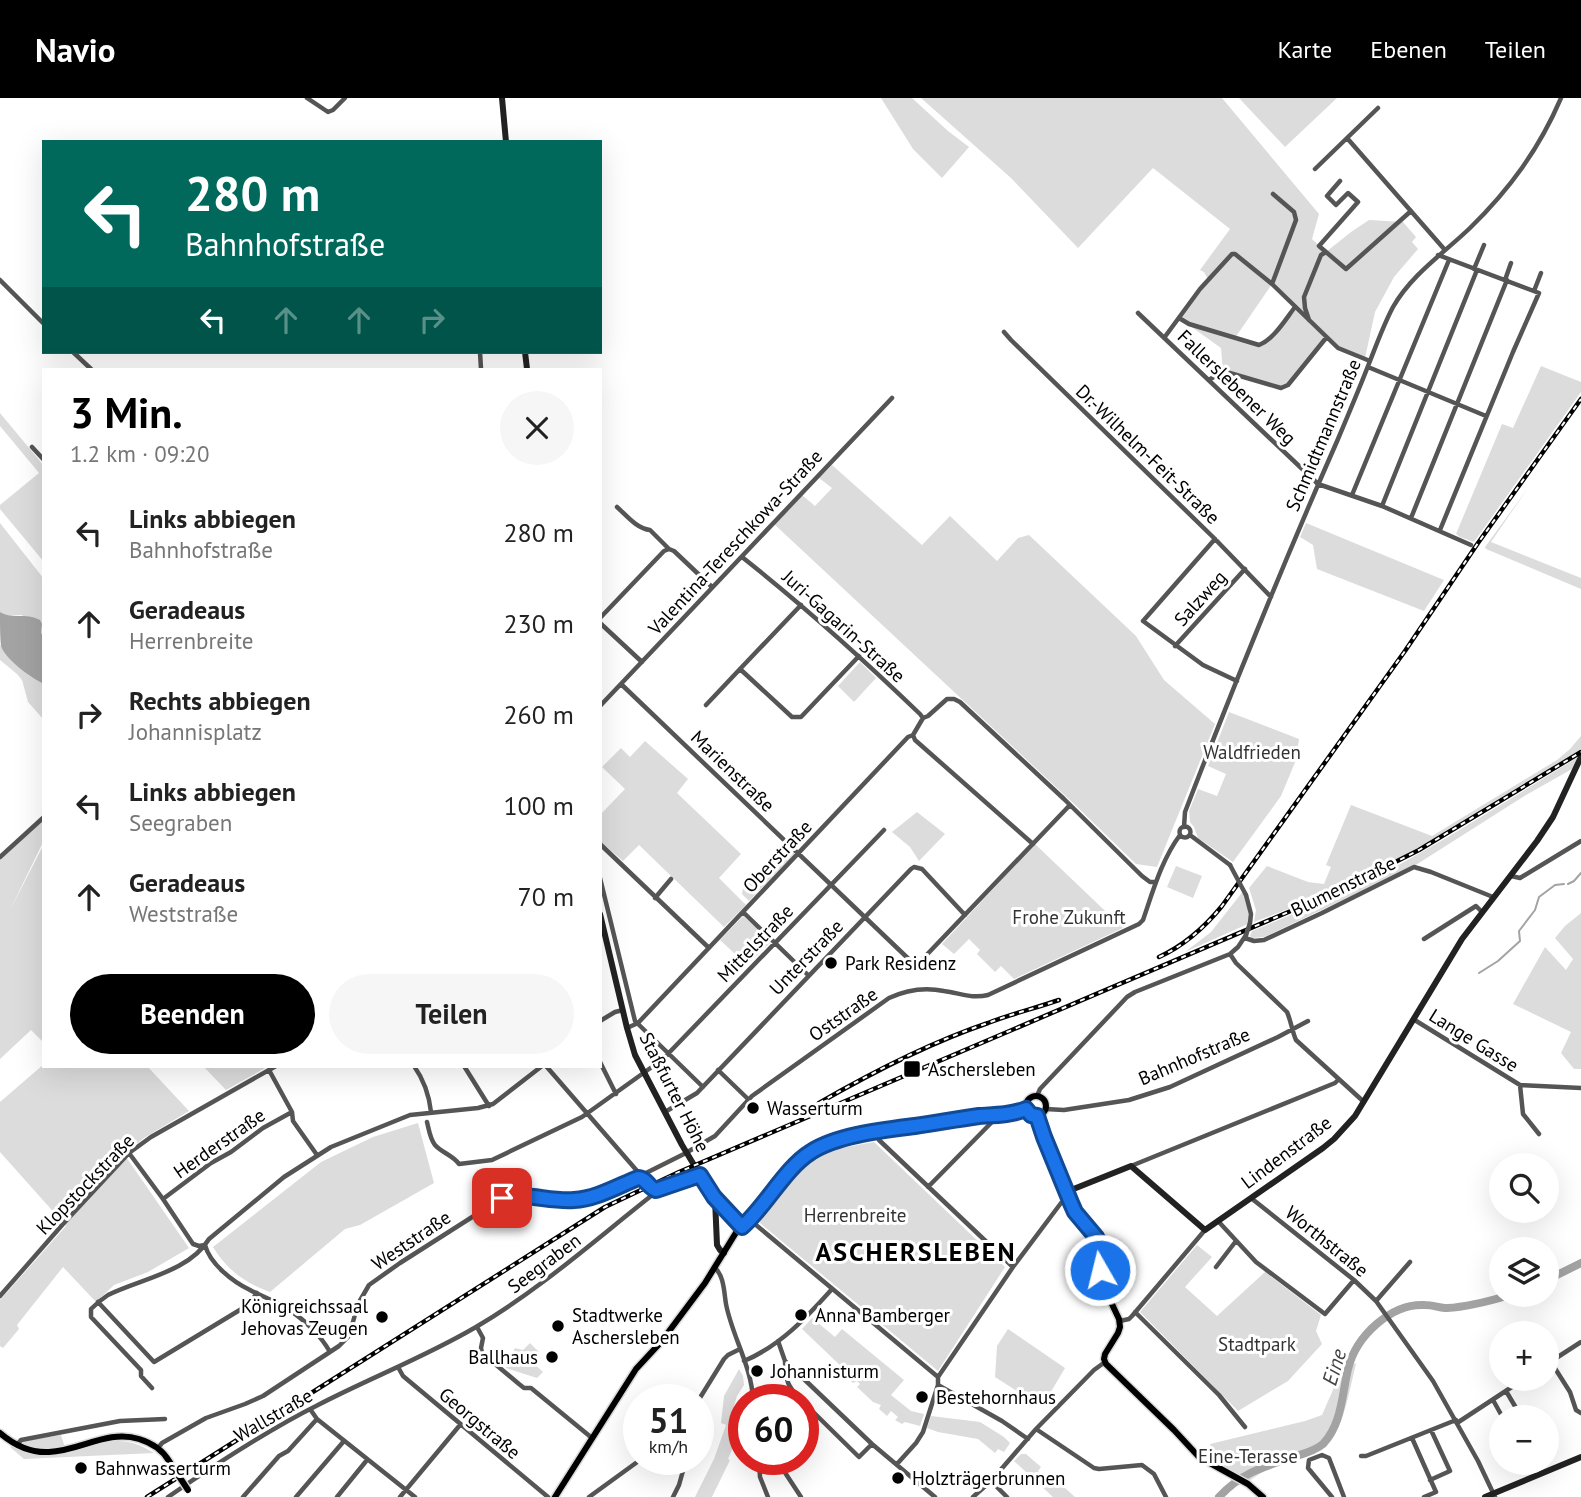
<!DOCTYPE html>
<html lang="de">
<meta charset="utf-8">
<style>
:root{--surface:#fff;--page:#f6f6f6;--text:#222;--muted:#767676;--accent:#000}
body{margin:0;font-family:"PT Sans",sans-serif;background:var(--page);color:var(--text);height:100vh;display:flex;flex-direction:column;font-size:26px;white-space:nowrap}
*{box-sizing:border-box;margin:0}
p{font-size:23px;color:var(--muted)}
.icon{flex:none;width:38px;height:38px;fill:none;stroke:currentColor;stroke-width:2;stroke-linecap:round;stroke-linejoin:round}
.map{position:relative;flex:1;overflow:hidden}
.side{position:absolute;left:42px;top:270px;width:560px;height:700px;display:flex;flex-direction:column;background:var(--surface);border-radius:0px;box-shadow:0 7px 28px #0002}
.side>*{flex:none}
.banner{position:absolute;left:42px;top:42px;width:560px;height:214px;border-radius:0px;box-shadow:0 7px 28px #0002;background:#00695c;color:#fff;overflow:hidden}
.fabs{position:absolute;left:1489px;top:1055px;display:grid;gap:14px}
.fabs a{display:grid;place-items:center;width:70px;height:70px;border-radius:50%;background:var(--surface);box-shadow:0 7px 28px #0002;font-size:35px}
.speed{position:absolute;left:623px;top:1286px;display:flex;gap:14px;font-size:35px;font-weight:700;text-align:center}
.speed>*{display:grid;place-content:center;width:91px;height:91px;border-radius:50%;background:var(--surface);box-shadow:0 7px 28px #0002;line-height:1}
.speed small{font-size:18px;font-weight:400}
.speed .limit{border:10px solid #d22;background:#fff;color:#111}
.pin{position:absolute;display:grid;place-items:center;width:60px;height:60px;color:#fff;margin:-30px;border-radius:14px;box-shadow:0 4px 10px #0006}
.me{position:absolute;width:77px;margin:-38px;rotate:352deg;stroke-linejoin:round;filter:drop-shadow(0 0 5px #0008)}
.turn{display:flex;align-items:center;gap:24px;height:147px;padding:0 28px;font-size:32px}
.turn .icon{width:91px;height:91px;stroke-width:2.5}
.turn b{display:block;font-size:49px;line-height:60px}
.lanes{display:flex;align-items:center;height:66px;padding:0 28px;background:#0003;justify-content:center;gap:35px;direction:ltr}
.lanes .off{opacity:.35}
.round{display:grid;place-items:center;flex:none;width:74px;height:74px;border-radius:37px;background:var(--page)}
.head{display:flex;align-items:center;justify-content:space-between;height:119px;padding:0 28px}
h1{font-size:42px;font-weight:700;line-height:52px;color:var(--accent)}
.cta{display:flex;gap:14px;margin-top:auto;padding:14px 28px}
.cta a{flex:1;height:80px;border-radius:42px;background:var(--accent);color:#fff;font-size:28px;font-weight:700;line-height:80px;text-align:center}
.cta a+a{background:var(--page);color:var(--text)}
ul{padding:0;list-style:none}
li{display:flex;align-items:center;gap:21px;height:91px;padding:0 28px}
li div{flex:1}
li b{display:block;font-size:26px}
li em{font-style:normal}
header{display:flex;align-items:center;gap:42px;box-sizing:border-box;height:98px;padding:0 35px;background:var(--accent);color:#fff}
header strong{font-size:33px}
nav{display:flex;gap:38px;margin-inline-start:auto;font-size:24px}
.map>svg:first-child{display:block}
</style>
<header>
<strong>Navio</strong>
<nav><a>Karte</a><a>Ebenen</a><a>Teilen</a></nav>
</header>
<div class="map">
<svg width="1581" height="1399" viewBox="0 0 1581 1399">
<rect width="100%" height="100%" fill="#fff"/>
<path fill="#dcdcdc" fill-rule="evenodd" d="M881,0H912L948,33L969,49L942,80L913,51Z
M921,0H1222L1319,116L1312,141L1326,154L1351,134L1369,122L1403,124L1416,139L1412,144L1418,151L1394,179L1375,214L1365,260L1338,250L1326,240L1288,287L1281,290L1223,273L1221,250L1179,220L1209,183L1204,174L1200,172L1230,131L1153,70L1078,150L1011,80ZM1272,186L1295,209L1263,245L1254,246L1235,240Z
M1239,0H1337L1285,49Z
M1541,268L1581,284V294L1474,444L1460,439L1456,436L1502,326L1513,330Z
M0,315L44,368V464L0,411V407L39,375L0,328Z
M832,367L922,447L950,418L997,463L1018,440L1029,437L1136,538L1164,582L1215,626L1157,769L1136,766L1072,704L774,426L802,397L815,408L832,390L819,380Z
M1528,390L1491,444L1581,480V491L1486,451L1485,449Z
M0,425L44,481V538L41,535L42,526L21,517L7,518L0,514Z
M1306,425L1444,482L1424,513L1317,471L1313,447L1300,439Z
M0,547C12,563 26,578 44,586V622L28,604L22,582L17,576L0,562Z
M860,564L876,580L854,604L838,588Z
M1229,614L1299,641L1296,662L1281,698L1233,764L1198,740L1194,729L1190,724L1189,713L1198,691L1217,698L1226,676L1208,668Z
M1581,638V652L1488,710L1393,764L1330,795L1254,824L1256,812L1249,790L1267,768L1308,784L1324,786L1331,769L1326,767L1351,707L1432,738L1557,662L1570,651Z
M645,643L688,681L677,695L741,756L719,780L746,807L724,829L639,747L623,763L600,743V717L625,691L602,669L621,650L630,659Z
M1578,659L1572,671L1526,697L1411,770L1264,839L1252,840L1250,838L1252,833C1290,817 1329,802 1366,784C1439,747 1508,702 1578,659Z
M917,714L945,736L919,763L910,749L892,734Z
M44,719V742L10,812L44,746V945L31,932L0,961V759Z
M785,744L796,754L749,803L742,796L743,790Z
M1035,746L1123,830L1014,881L1001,868L995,874L977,856L980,852L969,841L954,856L942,846Z
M1176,768L1202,778L1193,800L1167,789Z
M1244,792L1246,797L1250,825L1185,854L1211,834Z
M1581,815V971H1574L1561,955L1571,934L1513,906L1545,849L1566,872L1573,861L1555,840L1565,828Z
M743,818L772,843L747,867L720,842Z
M44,966V968H147L189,1013L144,1040L124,1056L189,1150L148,1174L114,1187L96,1204L63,1169L17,1227L19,1231L3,1250L0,1248V1202L66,1128L0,1054V1004Z
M203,968H269L226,992Z
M418,1025L434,1085L360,1127L345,1131L270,1194C245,1185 227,1172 213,1149L321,1064L373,1039Z
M874,1044L1005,1169L938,1273L760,1125L759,1118L796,1073L835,1051Z
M1197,1147L1212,1159L1185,1189L1217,1218L1265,1174L1321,1217L1316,1233L1322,1246L1288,1283L1238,1313L1140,1214Z
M812,1220L835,1239L842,1231L904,1282L891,1297L911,1313L924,1316L920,1328L905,1324L902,1326L895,1322L898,1319L891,1313L887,1318L879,1311L881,1307L873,1304L857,1289L860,1286L857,1283L853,1285L843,1276L845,1272L802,1231Z
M1008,1231L1065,1270L1042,1309L995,1279L997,1248Z
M530,1245L539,1254L531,1263L543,1274L537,1280L506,1270L515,1250L523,1252Z
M1346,1262L1356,1266C1350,1288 1343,1338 1323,1350C1314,1356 1301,1355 1291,1359C1276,1365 1262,1374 1249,1383L1222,1368L1225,1361L1212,1352L1210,1346L1305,1323L1322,1317Z
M739,1271L743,1278L744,1287L737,1298L734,1308C746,1327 736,1342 728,1361L730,1362L712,1399H695L714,1361L726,1327L721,1325L724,1298Z
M931,1318L980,1324L1004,1339L1010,1345L1004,1354L998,1351L995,1355L978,1341L938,1334L927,1330Z
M61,1337L67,1356C102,1345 121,1334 154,1355L24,1361L10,1349L21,1347L23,1343Z
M1021,1356H1026L1041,1369L1038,1373L1049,1383L1054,1380L1075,1399H1053L1014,1363Z"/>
<path fill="#a3a3a3" d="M0,514C13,522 25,514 40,522L42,526L41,535L44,538V586C31,580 6,562 1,548C0,539 0,523 0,514Z"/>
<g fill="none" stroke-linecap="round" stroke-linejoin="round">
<path stroke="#a3a3a3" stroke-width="2" d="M1568,786L1574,783L1581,775
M1479,875L1498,863L1520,843L1519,833L1535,812L1539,799L1555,787L1564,786"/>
<path stroke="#a3a3a3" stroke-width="8" d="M1547,1182L1581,1165
M1219,1399C1241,1375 1263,1369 1293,1359C1303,1356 1315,1353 1323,1346C1342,1326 1342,1296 1348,1271C1356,1238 1391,1205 1425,1207C1433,1207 1440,1210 1447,1210C1467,1209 1490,1203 1510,1197"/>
<g stroke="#dbdbdb" stroke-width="9">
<path id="primary" d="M1026 1008a10 10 0 1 1 20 0a10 10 0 1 1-20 0Z
M1037,1018L1044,1039L1073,1109L1096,1139L1101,1149V1183L1119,1221L1120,1229L1118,1235L1105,1256L1104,1261L1106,1266L1174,1332L1199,1359L1248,1386L1263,1399
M0,1335C14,1347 30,1355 49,1354C80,1353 108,1331 139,1341C152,1345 162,1351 169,1363
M555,1399L636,1271L661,1244L705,1185L737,1133L755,1117L796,1066L806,1057L824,1047L864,1036L940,1024L1011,1015L1026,1011"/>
</g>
<path stroke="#555" stroke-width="4.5" d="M307,0L328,14L333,12L345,0
M1347,40L1378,10
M1315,71L1347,40L1445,152
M1326,154L1319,148L1358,104L1348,95L1336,107L1327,98L1340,83
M1438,157L1539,195L1513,254L1440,432
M1474,171L1484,147
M0,182L44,226
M1505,182L1511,165
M1272,186L1296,122L1294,114L1273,96
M1534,193L1541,175
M1138,215L1318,386L1382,408L1471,447
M1179,220L1189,226L1259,247C1274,241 1285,222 1295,209
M1309,222L1305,210L1304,199L1321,157L1326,154L1346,171L1411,113
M1004,234L1011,242L1215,441L1271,499
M1164,240L1200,191L1232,156H1235L1272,186L1338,250L1370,263
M73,254L91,271
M480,254L481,271
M1368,269L1486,318
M1209,282L1223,273L1281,290L1288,287L1326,240
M32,349L44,362
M1352,397L1449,162
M1382,408L1477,172
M617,409C626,417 637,431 650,432L669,451
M1411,420L1507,182
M1215,441L1143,523L1203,567L1237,583
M742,459C804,508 863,561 920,616L923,620
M801,507L740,571L792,619H801L859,558
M600,520L664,453L669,451L674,453L712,489
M600,525L642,564
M1175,548L1245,471
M621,586L916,868L1069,708
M706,607L740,571
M600,608L892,300
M913,637L915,642L923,649L1033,746
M1179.5 734a5.5 5.5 0 1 1 11 0a5.5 5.5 0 1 1-11 0Z
M1184,729L1185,714C1233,589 1284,464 1338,341C1349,315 1360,289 1370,263C1377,245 1384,226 1393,209C1412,176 1444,155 1470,130C1510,91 1539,51 1561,0
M1190,737L1230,767
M600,746L709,850
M0,759L44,719
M1511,778L1520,780L1581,743
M600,780L635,923L703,989
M1246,797L1251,816L1250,825
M655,800L671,781
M743,814L808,877
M1245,840L1254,843L1264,842L1322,815L1414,769L1431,774L1493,799
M1424,841L1476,808L1482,814
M1230,856L1236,865L1287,914C1291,923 1292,933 1296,942L1364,1004
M1413,921L1520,987L1581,990
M600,923L615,914L623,912
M627,930L638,925L908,639L913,637L923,620L928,618L947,601H954L960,604L1064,701L1142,778L1150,784H1156
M600,964L616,996
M414,968C424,982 429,996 431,1014
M464,968L489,1008
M546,968L638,1074L641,1080L654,1092
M269,972L292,1014L293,1023L317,1057
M718,972L748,1001
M1520,987L1523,1016L1539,1036
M1037,998L1040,991L1127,899L1135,894L1230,856L1238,849L1246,837
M1045,1011L1064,1012L1129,1002L1170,989L1278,939L1308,923
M665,1014L697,995L911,771L914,769L922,771L965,817
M427,1024C429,1032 430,1041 435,1047C442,1055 453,1057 459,1066L492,1062L582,1019L663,961L884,732
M875,1034L879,1042L1013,1169
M129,1055L163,1101L193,1146L199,1148L205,1147C210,1166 233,1184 250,1192C263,1199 276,1203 289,1212C305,1222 321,1238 330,1254
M1131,1068L1335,985L1338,982
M928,1089L991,1025L992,1017
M1251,1100L1354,1182L1376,1203L1433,1283L1478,1363L1495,1399
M163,1101L211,1065L231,1054L263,1030L292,1014
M750,1122L938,1279
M1218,1123L1256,1164L1325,1216L1354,1182
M1216,1169L1236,1143
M715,1170C724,1178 724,1194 726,1206C732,1238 752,1269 753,1302
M0,1198L63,1126L129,1055L151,1039L276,968
M1376,1203L1410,1164
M98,1204L154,1264L248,1207L257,1195
M1135,1214L1219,1297L1245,1329
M1120,1223L1129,1221L1132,1218L1205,1132
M477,1229L483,1240L481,1250L482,1255L519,1286L524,1290H531L592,1340
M778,1243L785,1263L872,1346L935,1399
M744,1263C780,1248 807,1219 832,1191
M785,1264C786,1283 787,1288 801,1302
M1551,1264L1570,1294L1576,1312L1581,1315
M1547,1266L1581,1244
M398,1269L403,1278L548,1399
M938,1279L1013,1169L1061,1105L1069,1101
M938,1287L1002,1323L1028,1341
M152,1290L141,1278V1272L91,1219V1211C96,1206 102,1201 108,1197C140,1181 189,1174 209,1141L284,1079L331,1049L410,1017L478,1010L493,1006L542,968
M1506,1293L1522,1320
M1493,1302L1503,1320
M698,1303L724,1261L728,1257L740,1251
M803,1304L859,1359L872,1346
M310,1311L317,1321L415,1399
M1457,1325L1524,1281
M1036,1331L1094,1370L1099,1371L1142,1367L1154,1376L1166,1399
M1412,1340L1436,1394L1424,1399
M17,1347L21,1342L120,1323L165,1321
M158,1350L162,1345L206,1320L245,1306L263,1298L339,1248L349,1238L358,1206L369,1187L400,1165L502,1100C526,1094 549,1103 573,1102C597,1102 618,1085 641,1080L646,1075L684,1056L715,1038L752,998L889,900C906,892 925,889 944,893C960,895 972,901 988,897L1139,826L1143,822C1153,793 1162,761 1180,737
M1361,1358H1366L1456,1322
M759,1362L760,1379L768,1399
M897,1366L916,1345L923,1334L938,1287V1279
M760,1374L782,1370L801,1399
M1430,1382L1450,1373L1431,1332
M991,1383L1007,1399
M168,1399C216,1366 266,1333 318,1307C370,1280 425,1259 476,1229C539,1192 594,1143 651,1098L654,1092H658L700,1077
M243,1399L279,1358L288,1353L317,1321
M296,1399L344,1343
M337,1399L367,1362
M400,1399L460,1327
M589,1399L640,1362
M673,1399L679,1387L686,1362
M973,1399L991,1383L1036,1331L1094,1272L1105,1264
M1332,1399L1308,1370L1309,1362L1322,1357L1329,1360L1344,1399"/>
<path stroke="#222" stroke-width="6" d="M502,0L506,44
M525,254L527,271
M600,816L627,930L635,957L682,1047L706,1087L714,1099L742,1129
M1066,1094L1131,1068L1205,1132L1323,1050L1334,1041L1355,1018L1462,841L1537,743L1553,719L1581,659
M715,1101L717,1147L720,1152L724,1155
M1485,1399L1581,1359"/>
<use href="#primary" stroke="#000" stroke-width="6"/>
<g stroke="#000" stroke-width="4.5">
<path id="rail" d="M1159,859C1185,847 1204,830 1222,808L1405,553L1478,445L1581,301
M819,1005C873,974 929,945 988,925C1011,916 1036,910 1059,902
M147,1399L605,1109L679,1074L1340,792L1419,752L1581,654"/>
</g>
<use href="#rail" stroke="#fff" stroke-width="2" stroke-dasharray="5" stroke-linecap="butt"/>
<g stroke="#dbdbdb" stroke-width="9" stroke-linecap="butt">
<path id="primary-bridge" d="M169,1363L188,1392"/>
</g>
<path stroke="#555" stroke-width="4.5" d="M1230,767L1246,797
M1246,837L1250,825"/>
<use href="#primary-bridge" stroke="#000" stroke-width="6"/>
</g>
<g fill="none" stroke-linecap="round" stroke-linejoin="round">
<g stroke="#114b97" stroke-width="18">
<path id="route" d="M502,1100C526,1094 549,1104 574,1102C596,1101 618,1088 638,1080C646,1080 649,1090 656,1092L700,1077L714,1099L742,1129C766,1108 785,1070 811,1054C837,1037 884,1032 915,1028C936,1025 957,1021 979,1018C995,1017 1011,1017 1026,1011L1031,1017L1037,1018L1044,1039L1071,1105L1075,1114L1096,1139L1101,1149L1102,1160L1100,1172"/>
</g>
<use href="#route" stroke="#1a73e8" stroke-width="12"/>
</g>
<g fill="#000" stroke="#fff" stroke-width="2.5">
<circle cx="831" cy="865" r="7"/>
<rect x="903" y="962" width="18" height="18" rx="3.5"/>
<circle cx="753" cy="1010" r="7"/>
<circle cx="801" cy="1217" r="7"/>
<circle cx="382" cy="1219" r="7"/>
<circle cx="558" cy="1228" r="7"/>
<circle cx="552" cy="1259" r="7"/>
<circle cx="757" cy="1273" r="7"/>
<circle cx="922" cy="1299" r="7"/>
<circle cx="81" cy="1370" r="7"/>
<circle cx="898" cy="1380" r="7"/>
</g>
<g text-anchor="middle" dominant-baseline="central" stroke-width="6" stroke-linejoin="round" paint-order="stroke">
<g font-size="19" fill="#000" stroke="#fff">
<text transform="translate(1237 289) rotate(44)">Fallerslebener Weg</text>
<text transform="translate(1323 337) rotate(-67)">Schmidtmannstraße</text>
<text transform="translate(1148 356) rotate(44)">Dr.-Wilhelm-Feit-Straße</text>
<text transform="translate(735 444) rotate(-47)">Valentina-Tereschkowa-Straße</text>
<text transform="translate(1200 500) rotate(-48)">Salzweg</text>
<text transform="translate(844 528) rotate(42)">Juri-Gagarin-Straße</text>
<text transform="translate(733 673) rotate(44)">Marienstraße</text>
<text transform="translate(777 758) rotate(-47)">Oberstraße</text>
<text transform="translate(1343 788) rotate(-26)">Blumenstraße</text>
<text transform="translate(755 845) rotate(-46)">Mittelstraße</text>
<text transform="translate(806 859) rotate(-46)">Unterstraße</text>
<text transform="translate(843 916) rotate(-35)">Oststraße</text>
<text transform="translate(1474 942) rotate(32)">Lange Gasse</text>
<text transform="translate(1194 958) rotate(-23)">Bahnhofstraße</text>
<text transform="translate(675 994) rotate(63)">Staßfurter Höhe</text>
<text transform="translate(219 1045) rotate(-35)">Herderstraße</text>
<text transform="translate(1286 1054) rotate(-37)">Lindenstraße</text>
<text transform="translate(85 1086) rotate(-46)">Klopstockstraße</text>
<text transform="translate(411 1142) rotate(-34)">Weststraße</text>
<text transform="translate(1327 1143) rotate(39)">Worthstraße</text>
<text transform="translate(544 1165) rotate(-37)">Seegraben</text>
<text transform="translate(273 1317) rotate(-30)">Wallstraße</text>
<text transform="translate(480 1325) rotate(40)">Georgstraße</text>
</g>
<g font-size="19" fill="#333" stroke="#fff">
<text x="1252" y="654">Waldfrieden</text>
<text x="1069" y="819">Frohe Zukunft</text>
<text x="855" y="1117">Herrenbreite</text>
<text x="1257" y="1246">Stadtpark</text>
<text x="1248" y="1358">Eine-Terasse</text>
</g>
<g font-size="19" fill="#000" stroke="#fff" text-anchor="start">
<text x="845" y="865">Park Residenz</text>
<text x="928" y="971">Aschersleben</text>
<text x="767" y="1010">Wasserturm</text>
<text x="368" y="1208" text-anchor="end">Königreichssaal<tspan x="368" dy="22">Jehovas Zeugen</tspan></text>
<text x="572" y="1217">Stadtwerke<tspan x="572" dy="22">Aschersleben</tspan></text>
<text x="815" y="1217">Anna Bamberger</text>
<text x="538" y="1259" text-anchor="end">Ballhaus</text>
<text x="771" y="1273">Johannisturm</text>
<text x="936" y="1299">Bestehornhaus</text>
<text x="95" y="1370">Bahnwasserturm</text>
<text x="912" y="1380">Holzträgerbrunnen</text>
</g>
<g font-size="21" font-style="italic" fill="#444" stroke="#fff">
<text transform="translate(1334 1269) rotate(-73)">Eine</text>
</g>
<g font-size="26" font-weight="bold" letter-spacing="2" fill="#000" stroke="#fff">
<text x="916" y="1153">ASCHERSLEBEN</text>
</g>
</g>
</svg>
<div class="fabs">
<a><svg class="icon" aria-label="search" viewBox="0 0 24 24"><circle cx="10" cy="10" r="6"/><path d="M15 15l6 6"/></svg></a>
<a><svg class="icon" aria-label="layers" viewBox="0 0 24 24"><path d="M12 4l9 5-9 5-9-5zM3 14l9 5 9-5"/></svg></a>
<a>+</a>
<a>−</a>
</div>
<div class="speed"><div>51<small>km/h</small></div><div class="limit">60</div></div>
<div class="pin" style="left:502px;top:1100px;background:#d93025"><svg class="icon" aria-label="arrive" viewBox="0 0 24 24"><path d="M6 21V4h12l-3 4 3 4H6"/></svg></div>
<svg class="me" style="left:1100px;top:1172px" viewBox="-20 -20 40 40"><circle r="17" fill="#1a73e8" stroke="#fff" stroke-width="3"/><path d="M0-11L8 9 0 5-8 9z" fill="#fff"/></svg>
<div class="banner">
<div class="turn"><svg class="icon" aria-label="left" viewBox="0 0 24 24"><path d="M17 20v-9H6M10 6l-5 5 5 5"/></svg><div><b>280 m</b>Bahnhofstraße</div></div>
<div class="lanes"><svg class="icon" aria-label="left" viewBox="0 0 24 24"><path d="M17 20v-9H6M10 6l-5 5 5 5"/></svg><svg class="icon off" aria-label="ahead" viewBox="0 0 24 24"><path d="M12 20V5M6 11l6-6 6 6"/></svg><svg class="icon off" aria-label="ahead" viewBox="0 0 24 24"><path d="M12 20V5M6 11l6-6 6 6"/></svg><svg class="icon off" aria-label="right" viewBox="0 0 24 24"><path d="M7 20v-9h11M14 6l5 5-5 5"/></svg></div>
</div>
<section class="side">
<div class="head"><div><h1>3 Min.</h1><p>1.2 km · 09:20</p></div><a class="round"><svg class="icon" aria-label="close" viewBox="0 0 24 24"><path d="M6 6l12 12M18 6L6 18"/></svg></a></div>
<ul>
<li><svg class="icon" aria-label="left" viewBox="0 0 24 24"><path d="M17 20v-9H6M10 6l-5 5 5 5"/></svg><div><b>Links abbiegen</b><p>Bahnhofstraße</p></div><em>280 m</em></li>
<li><svg class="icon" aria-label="ahead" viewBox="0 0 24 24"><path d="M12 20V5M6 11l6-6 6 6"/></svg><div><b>Geradeaus</b><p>Herrenbreite</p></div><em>230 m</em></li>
<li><svg class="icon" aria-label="right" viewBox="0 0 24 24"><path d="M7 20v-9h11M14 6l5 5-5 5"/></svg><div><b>Rechts abbiegen</b><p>Johannisplatz</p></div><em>260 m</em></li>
<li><svg class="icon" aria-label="left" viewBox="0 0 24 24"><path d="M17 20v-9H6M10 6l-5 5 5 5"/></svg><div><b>Links abbiegen</b><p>Seegraben</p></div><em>100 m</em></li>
<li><svg class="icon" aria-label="ahead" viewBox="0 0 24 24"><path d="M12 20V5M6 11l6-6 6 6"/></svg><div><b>Geradeaus</b><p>Weststraße</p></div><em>70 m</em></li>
</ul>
<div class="cta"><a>Beenden</a><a>Teilen</a></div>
</section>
</div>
